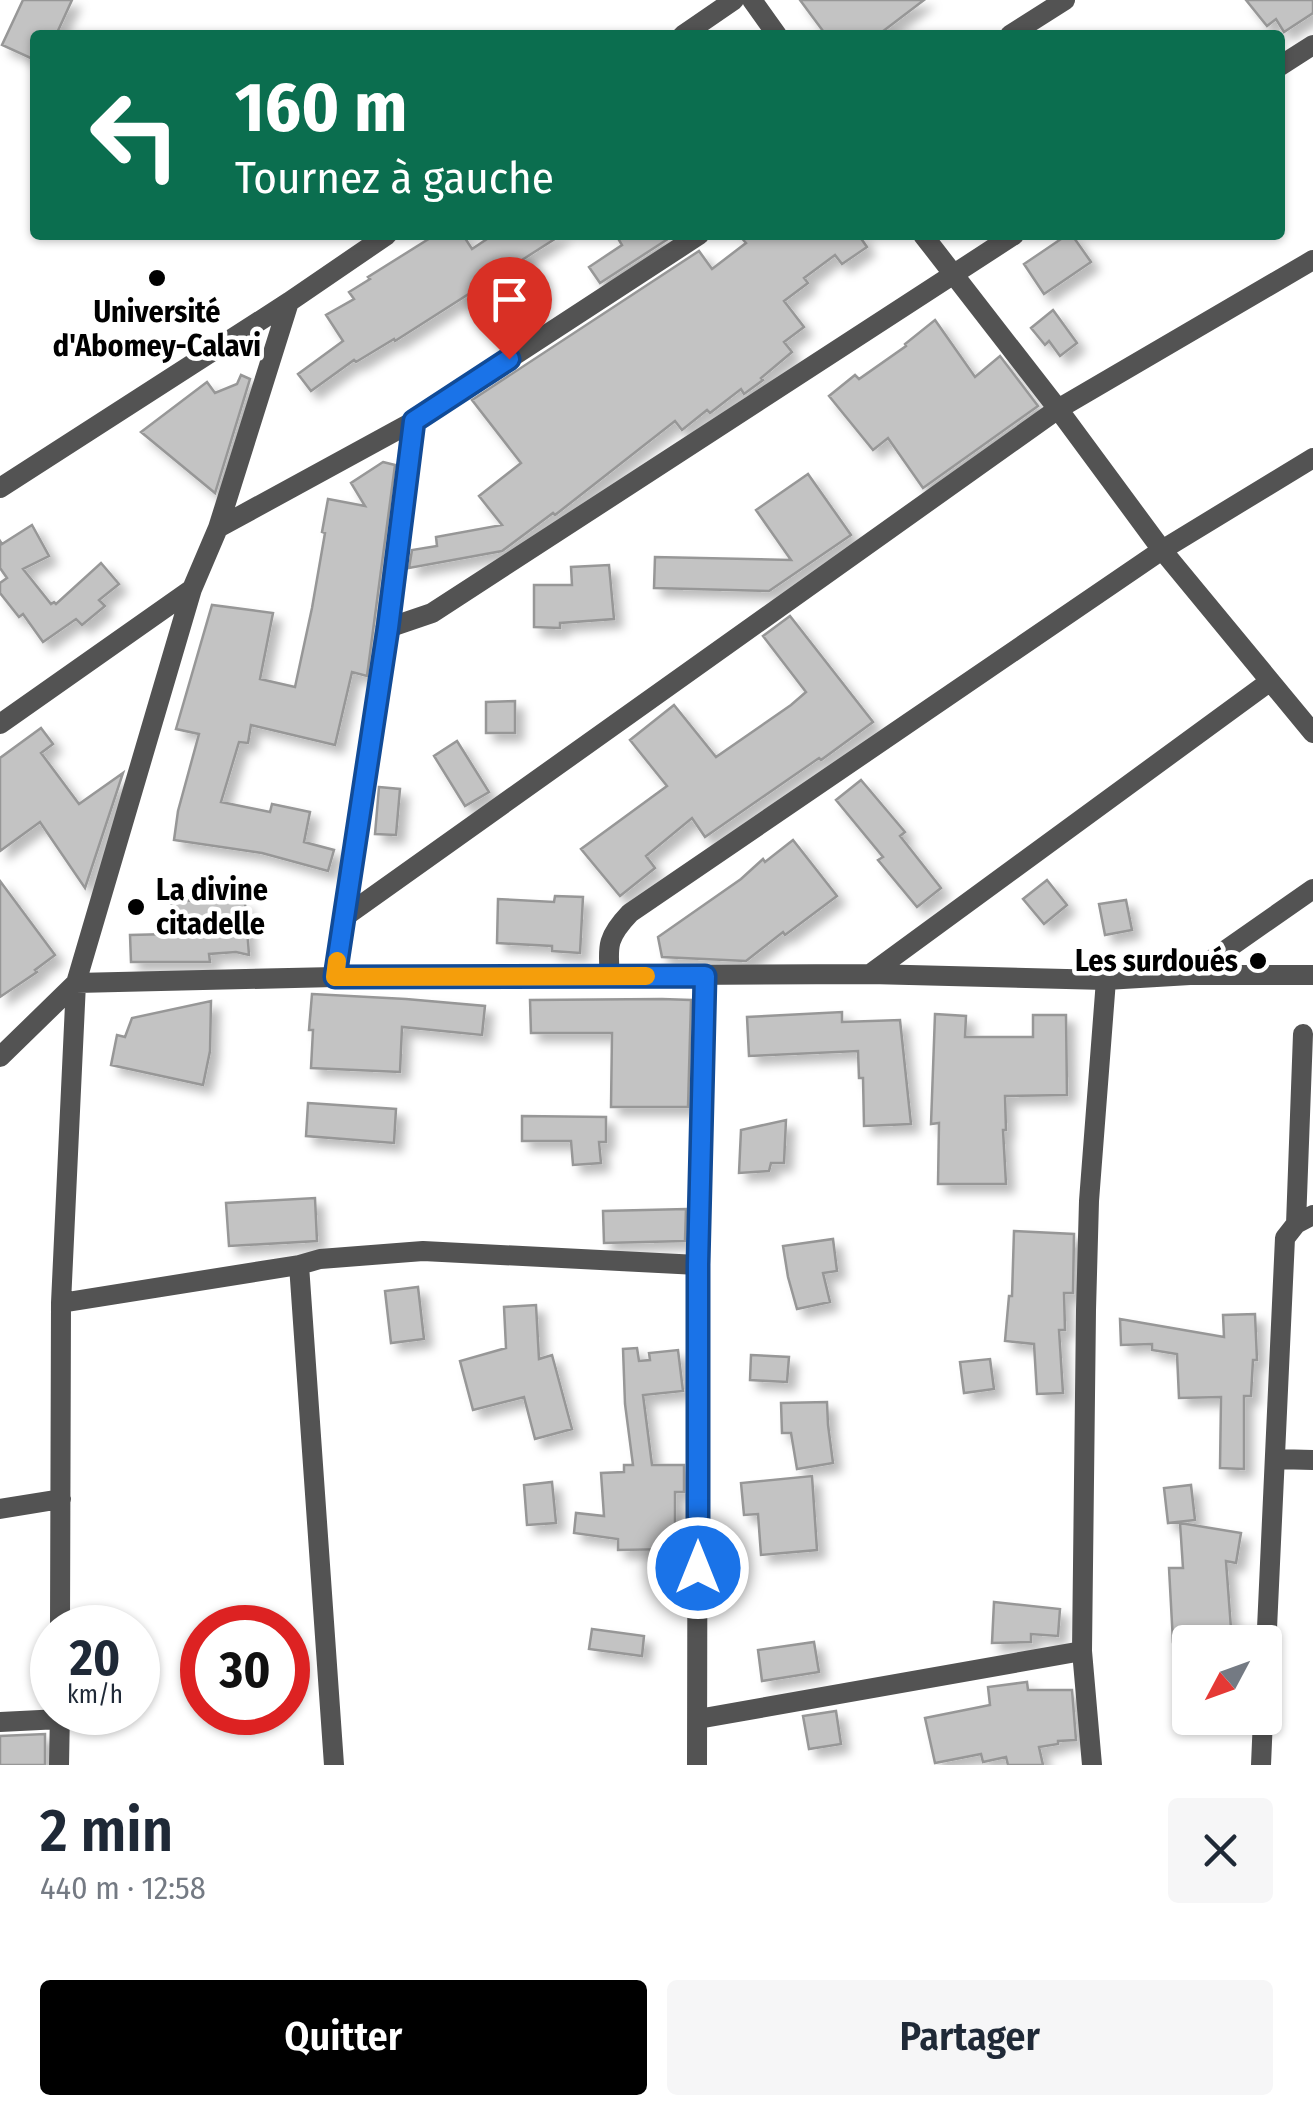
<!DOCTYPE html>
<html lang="fr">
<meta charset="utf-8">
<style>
:root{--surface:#fff;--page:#f6f6f7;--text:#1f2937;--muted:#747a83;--accent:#000}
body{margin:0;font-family:"Fira Sans Condensed",sans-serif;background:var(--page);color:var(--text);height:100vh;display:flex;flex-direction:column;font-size:38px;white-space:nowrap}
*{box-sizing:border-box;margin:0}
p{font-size:32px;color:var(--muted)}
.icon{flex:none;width:55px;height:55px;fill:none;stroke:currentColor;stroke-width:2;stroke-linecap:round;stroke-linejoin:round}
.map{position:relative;height:1765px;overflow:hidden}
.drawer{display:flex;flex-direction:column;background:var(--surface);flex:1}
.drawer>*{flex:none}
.hud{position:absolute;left:30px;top:30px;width:1255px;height:210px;border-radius:10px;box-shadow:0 2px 8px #0004;background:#0b6e4f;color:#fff;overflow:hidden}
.needle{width:65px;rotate:229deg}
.tools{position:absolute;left:1172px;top:1625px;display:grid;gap:20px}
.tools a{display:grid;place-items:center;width:110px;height:110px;border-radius:10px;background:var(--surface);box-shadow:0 2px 8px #0004;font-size:50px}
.speed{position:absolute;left:30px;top:1605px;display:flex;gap:20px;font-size:50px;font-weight:700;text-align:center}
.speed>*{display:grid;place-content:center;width:130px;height:130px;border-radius:50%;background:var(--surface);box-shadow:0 2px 8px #0004;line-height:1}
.speed small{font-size:25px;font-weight:400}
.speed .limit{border:15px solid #d22;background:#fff;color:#111}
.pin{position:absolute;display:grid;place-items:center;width:85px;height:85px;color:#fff;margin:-102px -42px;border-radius:50% 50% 50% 0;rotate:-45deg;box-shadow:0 0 10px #0007}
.pin .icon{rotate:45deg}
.me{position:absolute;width:110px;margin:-55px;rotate:0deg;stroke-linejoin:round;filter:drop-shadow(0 0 8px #0008)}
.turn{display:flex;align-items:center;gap:35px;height:210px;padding:0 40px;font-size:45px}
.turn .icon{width:130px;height:130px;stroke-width:2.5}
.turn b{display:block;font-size:70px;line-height:85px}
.round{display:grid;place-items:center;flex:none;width:105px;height:105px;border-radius:10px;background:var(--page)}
.headline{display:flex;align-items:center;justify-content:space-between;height:170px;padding:0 40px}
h1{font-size:60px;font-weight:600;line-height:75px}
.primary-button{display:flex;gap:20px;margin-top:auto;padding:20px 40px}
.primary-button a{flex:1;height:115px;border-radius:10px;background:var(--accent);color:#fff;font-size:40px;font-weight:600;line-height:115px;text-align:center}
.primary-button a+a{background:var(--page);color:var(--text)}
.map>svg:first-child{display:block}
</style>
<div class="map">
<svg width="1313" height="1765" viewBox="0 0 1313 1765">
<defs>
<filter id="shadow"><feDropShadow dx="8" dy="8" stdDeviation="5" flood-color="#0004"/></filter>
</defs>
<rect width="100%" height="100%" fill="#fff"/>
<path fill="#c3c3c3" stroke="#979797" stroke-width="2.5" filter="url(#shadow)" d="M23,0H72L56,35H35V60L2,45Z
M800,0H924L878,35H826Z
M1246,0H1313V13L1284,32L1276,19L1267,26Z
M435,235H463L472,249L493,235H561L395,341L394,339L356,362L354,360L311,391L298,374L343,341L326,315L354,299L349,292L370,279L368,277Z
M616,235H674L600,283L589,267L622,245Z
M739,235H863L860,237L867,247L842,264L835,255L804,278L808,283L784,301L804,327L784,342L792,352L761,378L763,380L744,394L741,389L710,413L707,410L682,430L675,421L555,515L553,513L502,551L409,568L412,550L437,546L436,537L502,525L479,496L521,463L472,400L699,251L712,269L746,243Z
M1067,235H1072L1091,262L1044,294L1024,264Z
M1053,310L1077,343L1060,356L1049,341L1045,345L1031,328Z
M935,320L975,377L1000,356L1038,406L923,488L888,438L873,450L829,396L855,375L859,379L906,346L905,344Z
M241,375L250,379L215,493L141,432L207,382L215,393L237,384Z
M383,462L395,465L367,676L352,672L335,745L251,725L248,743L239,742L221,802L270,812L272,804L310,812L304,842L334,850L328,871L262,853L174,840L178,811L199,734L176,729L212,605L273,613L260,679L295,687L312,608L325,533L322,532L328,499L365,506L351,483Z
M808,474L851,535L769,591L654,588L655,557L791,560L756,510Z
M32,525L49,556L23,569L51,604L54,602L56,604L101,563L119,584L99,600L105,606L82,625L76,619L43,642L23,614L19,617L0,593V583L7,578L0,568V541L2,544Z
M609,565L614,619L560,623V628L534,627V585H572L571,567Z
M790,616L873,722L821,760L819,758L705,837L692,818L646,856L655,868L620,896L581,849L667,786L630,740L674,705L716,757L791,705L806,692L763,636Z
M515,701V733H486V702Z
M41,728L53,744L41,753L79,804L123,773L85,888L40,822L0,851V758Z
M457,741L489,792L465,806L434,756Z
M861,780L905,832L900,836L941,888L917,907L878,860L883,857L836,800Z
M379,787L400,789L396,835L375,834Z
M793,840L837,896L785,935L783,932L746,961L662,957L658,937L741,879L763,859L765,862Z
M1047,880L1067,905L1044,924L1023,899Z
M0,881L55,955L35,970L37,972L0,997Z
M555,896L583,897L580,953L552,951V946L497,943L498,899L554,902Z
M172,900L245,903L249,955L236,952L209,954L210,962H131L130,935L169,934Z
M1126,900L1132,930L1105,935L1099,904Z
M312,994L406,999L485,1006L482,1035L402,1027L400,1072L311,1068L313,1030H309Z
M662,999L691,1000L688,1107H611L612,1033H531L530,1000Z
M211,1001L210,1051L203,1085L111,1065L117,1035L125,1037L132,1018Z
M842,1012V1022L900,1020L911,1124L864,1126L863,1078H859L858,1051L749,1056L747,1017Z
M935,1014L966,1016L965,1037H1033V1015H1066L1067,1095L1005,1096L1006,1130H1003L1006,1184H938L939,1123L931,1124Z
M308,1103L396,1109L394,1143L306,1136Z
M522,1116L606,1117V1142H599L601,1163L573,1165L571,1141H522Z
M786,1120L784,1163H771L769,1171L739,1173L741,1130Z
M315,1198L317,1241L229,1246L226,1203Z
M686,1209L685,1241L604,1243L603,1211Z
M1014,1231L1074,1234L1073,1293H1064L1065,1330H1059L1063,1393L1037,1394L1034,1344L1005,1341L1009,1296H1012Z
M833,1239L837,1271L823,1273L830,1302L797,1309L788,1277L783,1246Z
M418,1287L424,1339L391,1343L385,1291Z
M536,1305L539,1359L552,1355L572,1429L535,1439L524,1397L473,1410L460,1361L506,1348L504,1307Z
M1255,1314L1257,1360H1253L1251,1396H1244V1469L1220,1468L1221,1397L1179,1398L1177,1354L1152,1350V1344L1121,1345L1120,1319L1224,1337L1223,1315Z
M637,1348L639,1361L650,1360L649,1353L678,1350L683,1391L643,1395L652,1465H684V1492H675V1549L618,1550V1539L574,1533L576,1513L604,1516L601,1473L624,1472V1465H633L625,1404L623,1349Z
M751,1355L789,1357L787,1382L750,1380Z
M990,1359L994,1389L964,1393L960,1362Z
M827,1402L828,1425L833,1463L797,1469L791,1433H782L781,1403Z
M812,1476L817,1550L761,1555L758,1514L744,1515L741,1483Z
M552,1482L556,1523L527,1525L524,1485Z
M1191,1485L1195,1520L1168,1523L1164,1488Z
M1180,1523L1241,1533L1236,1563L1226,1561L1232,1642H1173L1169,1568H1183Z
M994,1602L1060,1609L1058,1636L1031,1634V1642L992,1643Z
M592,1629L644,1636L642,1656L589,1649Z
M814,1642L819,1672L762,1681L758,1650Z
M1027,1682L1028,1690H1072L1076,1740L1058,1741V1744L1039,1747L1043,1765H1008L1006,1757L983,1762L981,1754L935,1763L925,1718L990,1705L988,1687Z
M836,1711L841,1744L809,1749L803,1716Z
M45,1734V1765H0V1736Z"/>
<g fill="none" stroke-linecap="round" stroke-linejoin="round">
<path stroke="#535353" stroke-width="20" d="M752,0L777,35
M683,35L734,0
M1010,35L1065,0
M1280,66L1313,45
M923,235L1058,409L1162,550L1313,733
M0,488L289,302L387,235
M218,528L414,421L699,235
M388,628L432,613L1014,235
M0,724L192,589
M343,918L1058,409L1313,260
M870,974L1269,682
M1190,975L1313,889
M610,976C607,945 608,936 630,913L1162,550L1313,458
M335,977L388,628L414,421
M0,1057L76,983L335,977L870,974L1106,980L1190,975H1313
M1296,1224L1303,1034
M299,1265L334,1765
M61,1303L299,1265L320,1259L423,1251L698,1265
M1275,1459L1313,1460
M0,1509L61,1499
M60,1628L61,1303L76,983L192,589L218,528L289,302
M1265,1672L1285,1238L1296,1224L1313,1215
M698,1719L1082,1651
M0,1722L60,1719
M59,1765L60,1712
M697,1765L698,1265L705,976
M1092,1765L1082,1651L1086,1310L1089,1201L1106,980
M1261,1765L1263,1718"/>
</g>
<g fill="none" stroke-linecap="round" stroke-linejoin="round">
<g stroke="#114b97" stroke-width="25">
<path id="route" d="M509,359L414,421L388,628L335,977L705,976L698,1265V1568"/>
</g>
<use href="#route" stroke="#1a73e8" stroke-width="18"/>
<path stroke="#f59e0b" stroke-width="18" d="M337,961L335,977L646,976"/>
</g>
<g fill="#000" stroke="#fff" stroke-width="4">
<circle cx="157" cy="278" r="10"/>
<circle cx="136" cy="907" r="10"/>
<circle cx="1258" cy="961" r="10"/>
</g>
<g text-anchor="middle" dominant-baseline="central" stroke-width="9" stroke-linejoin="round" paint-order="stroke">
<g font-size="30" font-weight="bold" fill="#000" stroke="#fff">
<text x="157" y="312">Université<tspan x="157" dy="34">d'Abomey-Calavi</tspan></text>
<text x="156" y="890" text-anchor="start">La divine<tspan x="156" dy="34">citadelle</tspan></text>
<text x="1238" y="961" text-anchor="end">Les surdoués</text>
</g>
</g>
</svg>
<div class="tools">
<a><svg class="needle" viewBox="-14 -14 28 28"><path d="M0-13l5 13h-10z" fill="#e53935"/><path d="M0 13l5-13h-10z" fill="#747a83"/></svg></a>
</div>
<div class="speed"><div>20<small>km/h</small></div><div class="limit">30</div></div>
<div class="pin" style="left:509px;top:359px;background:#d93025"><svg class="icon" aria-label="arrive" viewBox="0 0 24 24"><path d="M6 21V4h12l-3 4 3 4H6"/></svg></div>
<svg class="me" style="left:698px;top:1568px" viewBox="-20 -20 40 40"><circle r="17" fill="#1a73e8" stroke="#fff" stroke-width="3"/><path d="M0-11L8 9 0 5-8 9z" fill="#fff"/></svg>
<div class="hud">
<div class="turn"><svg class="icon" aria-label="left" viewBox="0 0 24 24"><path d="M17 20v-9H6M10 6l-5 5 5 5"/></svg><div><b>160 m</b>Tournez à gauche</div></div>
</div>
</div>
<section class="drawer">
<div class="headline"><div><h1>2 min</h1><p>440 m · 12:58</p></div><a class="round"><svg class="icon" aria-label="close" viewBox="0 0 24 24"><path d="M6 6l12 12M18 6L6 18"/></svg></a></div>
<div class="primary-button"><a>Quitter</a><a>Partager</a></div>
</section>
